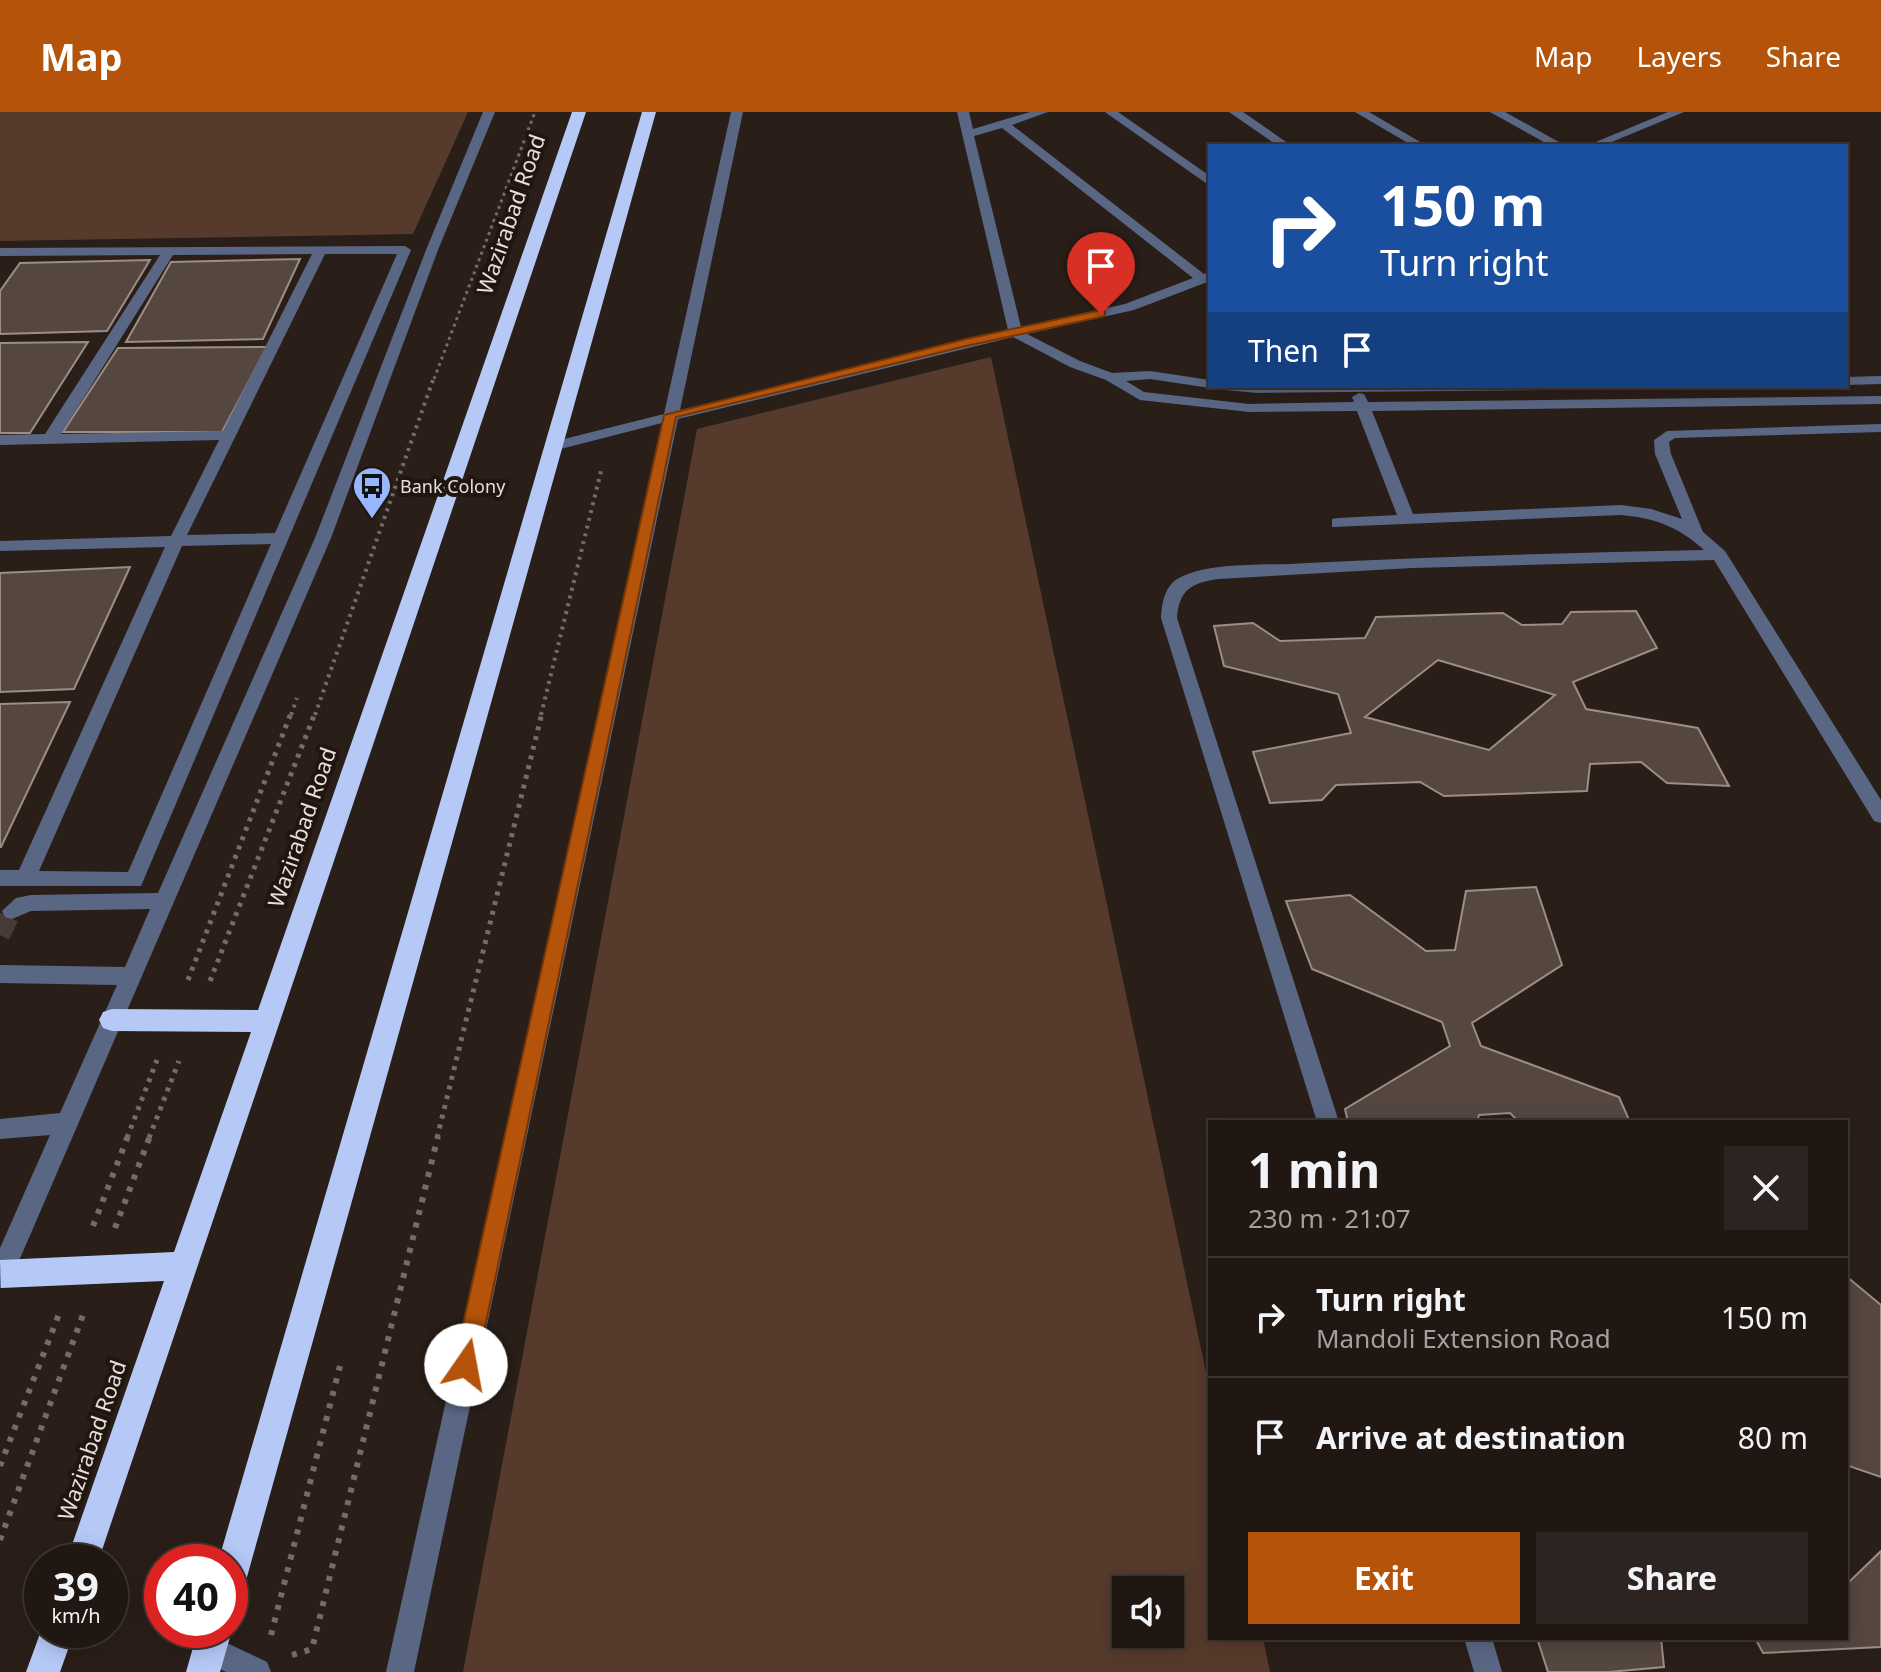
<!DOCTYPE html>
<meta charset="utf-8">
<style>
:root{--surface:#201612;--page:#2d2320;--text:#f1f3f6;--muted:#a29f9f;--line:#3d3532;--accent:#b45309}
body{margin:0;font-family:"Noto Sans",sans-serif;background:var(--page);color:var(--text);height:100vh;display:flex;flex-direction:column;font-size:30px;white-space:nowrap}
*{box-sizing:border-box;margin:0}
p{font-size:26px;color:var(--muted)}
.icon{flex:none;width:44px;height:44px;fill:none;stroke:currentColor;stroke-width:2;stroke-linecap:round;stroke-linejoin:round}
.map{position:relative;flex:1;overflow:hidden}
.details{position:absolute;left:1208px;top:1008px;width:640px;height:520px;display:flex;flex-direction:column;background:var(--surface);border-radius:0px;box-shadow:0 4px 20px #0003,0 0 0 2px var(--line)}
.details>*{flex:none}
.guide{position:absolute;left:1208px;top:32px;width:640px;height:244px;border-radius:0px;box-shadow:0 4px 20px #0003,0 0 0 2px var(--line);background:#1a4fa0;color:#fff;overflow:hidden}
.tools{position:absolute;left:1112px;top:1464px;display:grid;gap:16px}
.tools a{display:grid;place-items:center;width:72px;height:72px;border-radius:0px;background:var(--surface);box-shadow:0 4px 20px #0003,0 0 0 2px var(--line);font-size:40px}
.speed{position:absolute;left:24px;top:1432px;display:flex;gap:16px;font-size:40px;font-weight:700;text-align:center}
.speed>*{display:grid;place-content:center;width:104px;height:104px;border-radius:50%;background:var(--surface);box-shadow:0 4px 20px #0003,0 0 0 2px var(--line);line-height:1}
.speed small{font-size:20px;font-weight:400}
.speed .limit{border:12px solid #d22;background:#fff;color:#111}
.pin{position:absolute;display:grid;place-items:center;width:68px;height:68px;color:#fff;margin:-82px -34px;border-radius:50% 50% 50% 0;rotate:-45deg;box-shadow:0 0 8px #0007}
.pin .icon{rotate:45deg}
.me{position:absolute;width:88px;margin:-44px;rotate:12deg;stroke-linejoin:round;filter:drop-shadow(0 0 6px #0008)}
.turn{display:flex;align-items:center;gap:28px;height:168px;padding:0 40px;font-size:36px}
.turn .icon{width:104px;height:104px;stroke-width:2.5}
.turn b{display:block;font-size:56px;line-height:68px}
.then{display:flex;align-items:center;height:76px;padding:0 40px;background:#0003;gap:16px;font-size:30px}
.round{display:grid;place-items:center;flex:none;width:84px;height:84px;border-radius:0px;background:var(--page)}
.summary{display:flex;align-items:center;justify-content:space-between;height:136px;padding:0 40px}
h1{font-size:48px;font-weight:700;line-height:60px}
.primary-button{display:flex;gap:16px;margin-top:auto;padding:16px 40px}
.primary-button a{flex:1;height:92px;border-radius:0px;background:var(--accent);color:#fff;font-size:32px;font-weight:700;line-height:92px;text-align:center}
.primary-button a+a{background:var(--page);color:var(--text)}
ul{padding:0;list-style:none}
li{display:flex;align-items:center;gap:24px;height:120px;padding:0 40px;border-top:2px solid var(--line)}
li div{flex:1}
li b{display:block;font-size:30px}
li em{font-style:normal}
header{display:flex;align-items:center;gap:48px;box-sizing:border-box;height:112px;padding:0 40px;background:var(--accent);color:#fff}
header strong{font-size:38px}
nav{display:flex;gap:44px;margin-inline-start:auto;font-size:28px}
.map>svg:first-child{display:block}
</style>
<header>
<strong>Map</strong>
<nav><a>Map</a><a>Layers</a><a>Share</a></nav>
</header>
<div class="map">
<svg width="1881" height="1560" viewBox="0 0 1881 1560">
<rect width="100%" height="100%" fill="#2a1e18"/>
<path fill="#563b2c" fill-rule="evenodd" d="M0,0H468L413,122L0,129Z
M991,245L1210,1279V1526H1263L1270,1560H463L697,317ZM1126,1478H1170V1522H1126Z"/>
<path fill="#554740" stroke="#9c8d85" stroke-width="2" fill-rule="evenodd" d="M300,147L263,227L126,230L171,150Z
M150,148L107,219L0,222V179L20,151Z
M88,230L30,321H0V231Z
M267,235L222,320H63L118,236Z
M130,455L74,577L0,580V461Z
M1636,499L1657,536L1573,570L1586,597L1698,616L1729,674L1667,671L1641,650L1590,652L1587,679L1444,684L1420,670L1336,673L1322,688L1270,691L1253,640L1351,621L1338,582L1224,554L1214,514L1253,511L1280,529L1365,526L1376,505L1503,501L1522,513L1562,512L1571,500ZM1438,548L1555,583L1489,638L1365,605Z
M70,590L1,735H0V592Z
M1536,775L1562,853L1472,911L1481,934L1619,985L1630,1010H1519L1510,1001L1479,1003L1477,1010H1348L1345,997L1450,934L1442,910L1312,857L1286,789L1350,783L1426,839L1455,838L1466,779Z
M1846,1164L1881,1193V1365L1846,1353Z
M1881,1439V1535L1763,1541L1755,1526H1846V1473Z
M1537,1526H1661L1664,1555L1609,1560H1548Z"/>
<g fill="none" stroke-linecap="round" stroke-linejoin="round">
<path stroke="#463b35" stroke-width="20" stroke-dasharray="20 10" stroke-linecap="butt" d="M0,823L12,799"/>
<path stroke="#766b66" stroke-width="3" stroke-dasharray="3 4" stroke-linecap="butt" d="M434,267L535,0"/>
<path stroke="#766b66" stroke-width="4" stroke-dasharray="3 5" stroke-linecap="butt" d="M291,603L297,586
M315,603L434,265
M541,603L602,355"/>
<path stroke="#766b66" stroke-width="5" stroke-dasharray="4 6" stroke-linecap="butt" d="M188,868L291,601
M210,869L315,601
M127,1026L157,948
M149,1026L179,949
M437,1026L542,601"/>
<path stroke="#766b66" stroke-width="6" stroke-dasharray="5 8" stroke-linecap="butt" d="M93,1114L128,1024
M115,1116L150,1024
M0,1354L59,1202
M0,1428L84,1200
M271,1523L340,1254
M292,1543L312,1537L438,1024"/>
<path fill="#5a6784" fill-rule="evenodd" d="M483,0H495L438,138L331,426L9,1172L0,1176V1136L50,1023L0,1027V1007L60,1001L117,873L0,871V853L125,855L150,797L31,799L12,807L5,805L2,799L16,786L31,783L158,781L315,426L426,138Z
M731,0H743L680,298L1008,218L957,0H969L973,17L1030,0H1048L1012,13L1204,162L1210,160V169L1134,198L1027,222L1080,249L1112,261L1150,259L1210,268V274H1216L1210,276L1150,267L1126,269L1144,280L1249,292L1354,290L1352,285L1359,281L1364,282L1368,290L1881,284V292L1372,299L1413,402L1621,393L1651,397L1682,407L1655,342L1654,328L1667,319L1881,312V320L1675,326L1669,330L1671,342L1703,420L1725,439L1881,688V711L1874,709L1714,448L1412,456L1218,467C1191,471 1179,478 1177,506L1339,1010H1317L1161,506C1162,490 1165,472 1181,465C1214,449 1271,454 1308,451C1440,444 1572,441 1704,438C1679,415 1655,406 1621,403L1332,415V407L1338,406L1397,403L1357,299L1249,300L1140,288L1106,268L1070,255L1013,225L678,307L414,1560H386L662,311L553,339L545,334L548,331L664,302ZM1002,16L1193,166L1125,192L1021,215L974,24Z
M1105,0H1118L1210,64V74Z
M1229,0H1243L1292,34H1278Z
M1355,0H1369L1427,34H1413Z
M1490,0H1505L1566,34H1551Z
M1668,0H1684L1602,34H1586Z
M405,134L411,138L141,774H0V758H19L165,435L0,439V429L171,424L219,328L0,333V323L45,322L160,143L0,144V136ZM312,142L223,319L61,322L173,143ZM325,142H397L275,421L187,423ZM271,432L128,760L39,759L182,434Z
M1881,264V272L1846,273V265Z
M1218,274H1547L1540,278L1257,281L1225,278Z
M210,1523L267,1550L271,1560H226L200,1547L196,1537L200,1527Z
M1464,1526H1492L1502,1560H1474Z"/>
<path fill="#b6c9f6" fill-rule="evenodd" d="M572,0H586L98,1450H66L164,1169L1,1176L0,1148L174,1140L251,920L112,919L103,916L99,908L103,900L112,897L258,898Z
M642,0H656L247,1465L242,1477L230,1482V1450H218Z
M230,1513L232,1518L220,1560H186L198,1518H230Z
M42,1516L75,1518L60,1560H26Z"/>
</g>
<path fill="#b45309" stroke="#753606" stroke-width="2" d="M1101,198L1105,199V204L966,234L676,305L477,1253L474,1262L466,1265L457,1262L454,1253L664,303L966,227Z"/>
<defs>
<g id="bus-pin" transform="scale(2)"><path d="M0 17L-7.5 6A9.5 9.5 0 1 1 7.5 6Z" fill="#97b6fd" stroke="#20150f"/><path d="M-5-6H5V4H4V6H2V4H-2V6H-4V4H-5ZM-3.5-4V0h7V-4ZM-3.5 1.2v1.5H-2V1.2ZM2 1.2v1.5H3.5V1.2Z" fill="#111"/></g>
</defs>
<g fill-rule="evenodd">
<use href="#bus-pin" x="372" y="374"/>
</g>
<g text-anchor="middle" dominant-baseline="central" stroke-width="8" stroke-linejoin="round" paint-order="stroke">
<g font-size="18" fill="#e7dfdb" stroke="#20150f" text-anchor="start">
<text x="400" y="374">Bank Colony</text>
</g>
<g font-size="22" fill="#e7dfdb" stroke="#20150f">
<text transform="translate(510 102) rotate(-71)">Wazirabad Road</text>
<text transform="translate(301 715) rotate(-71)">Wazirabad Road</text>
<text transform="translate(91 1328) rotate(-71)">Wazirabad Road</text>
</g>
</g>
</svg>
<div class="tools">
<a><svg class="icon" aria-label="sound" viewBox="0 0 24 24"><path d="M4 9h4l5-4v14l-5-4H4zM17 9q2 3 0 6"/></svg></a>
</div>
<div class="speed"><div>39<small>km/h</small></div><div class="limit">40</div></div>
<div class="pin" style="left:1101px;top:202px;background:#d93025"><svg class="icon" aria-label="arrive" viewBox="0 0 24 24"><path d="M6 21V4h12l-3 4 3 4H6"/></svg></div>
<svg class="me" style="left:466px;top:1253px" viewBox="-20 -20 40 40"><circle r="19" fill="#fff"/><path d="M0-13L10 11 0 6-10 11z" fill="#b45309"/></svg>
<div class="guide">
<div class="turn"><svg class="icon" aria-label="right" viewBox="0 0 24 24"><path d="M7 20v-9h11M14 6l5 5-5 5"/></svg><div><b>150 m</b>Turn right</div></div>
<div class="then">Then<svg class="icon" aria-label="arrive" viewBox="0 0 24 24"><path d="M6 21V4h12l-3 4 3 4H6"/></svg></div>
</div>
<section class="details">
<div class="summary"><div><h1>1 min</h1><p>230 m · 21:07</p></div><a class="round"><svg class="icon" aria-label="close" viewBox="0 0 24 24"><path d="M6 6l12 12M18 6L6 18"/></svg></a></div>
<ul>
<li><svg class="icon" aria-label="right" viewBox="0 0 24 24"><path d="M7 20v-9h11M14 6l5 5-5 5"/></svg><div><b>Turn right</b><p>Mandoli Extension Road</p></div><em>150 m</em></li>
<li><svg class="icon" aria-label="arrive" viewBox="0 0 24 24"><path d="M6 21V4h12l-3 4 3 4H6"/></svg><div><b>Arrive at destination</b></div><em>80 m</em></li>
</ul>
<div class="primary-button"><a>Exit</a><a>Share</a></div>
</section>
</div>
